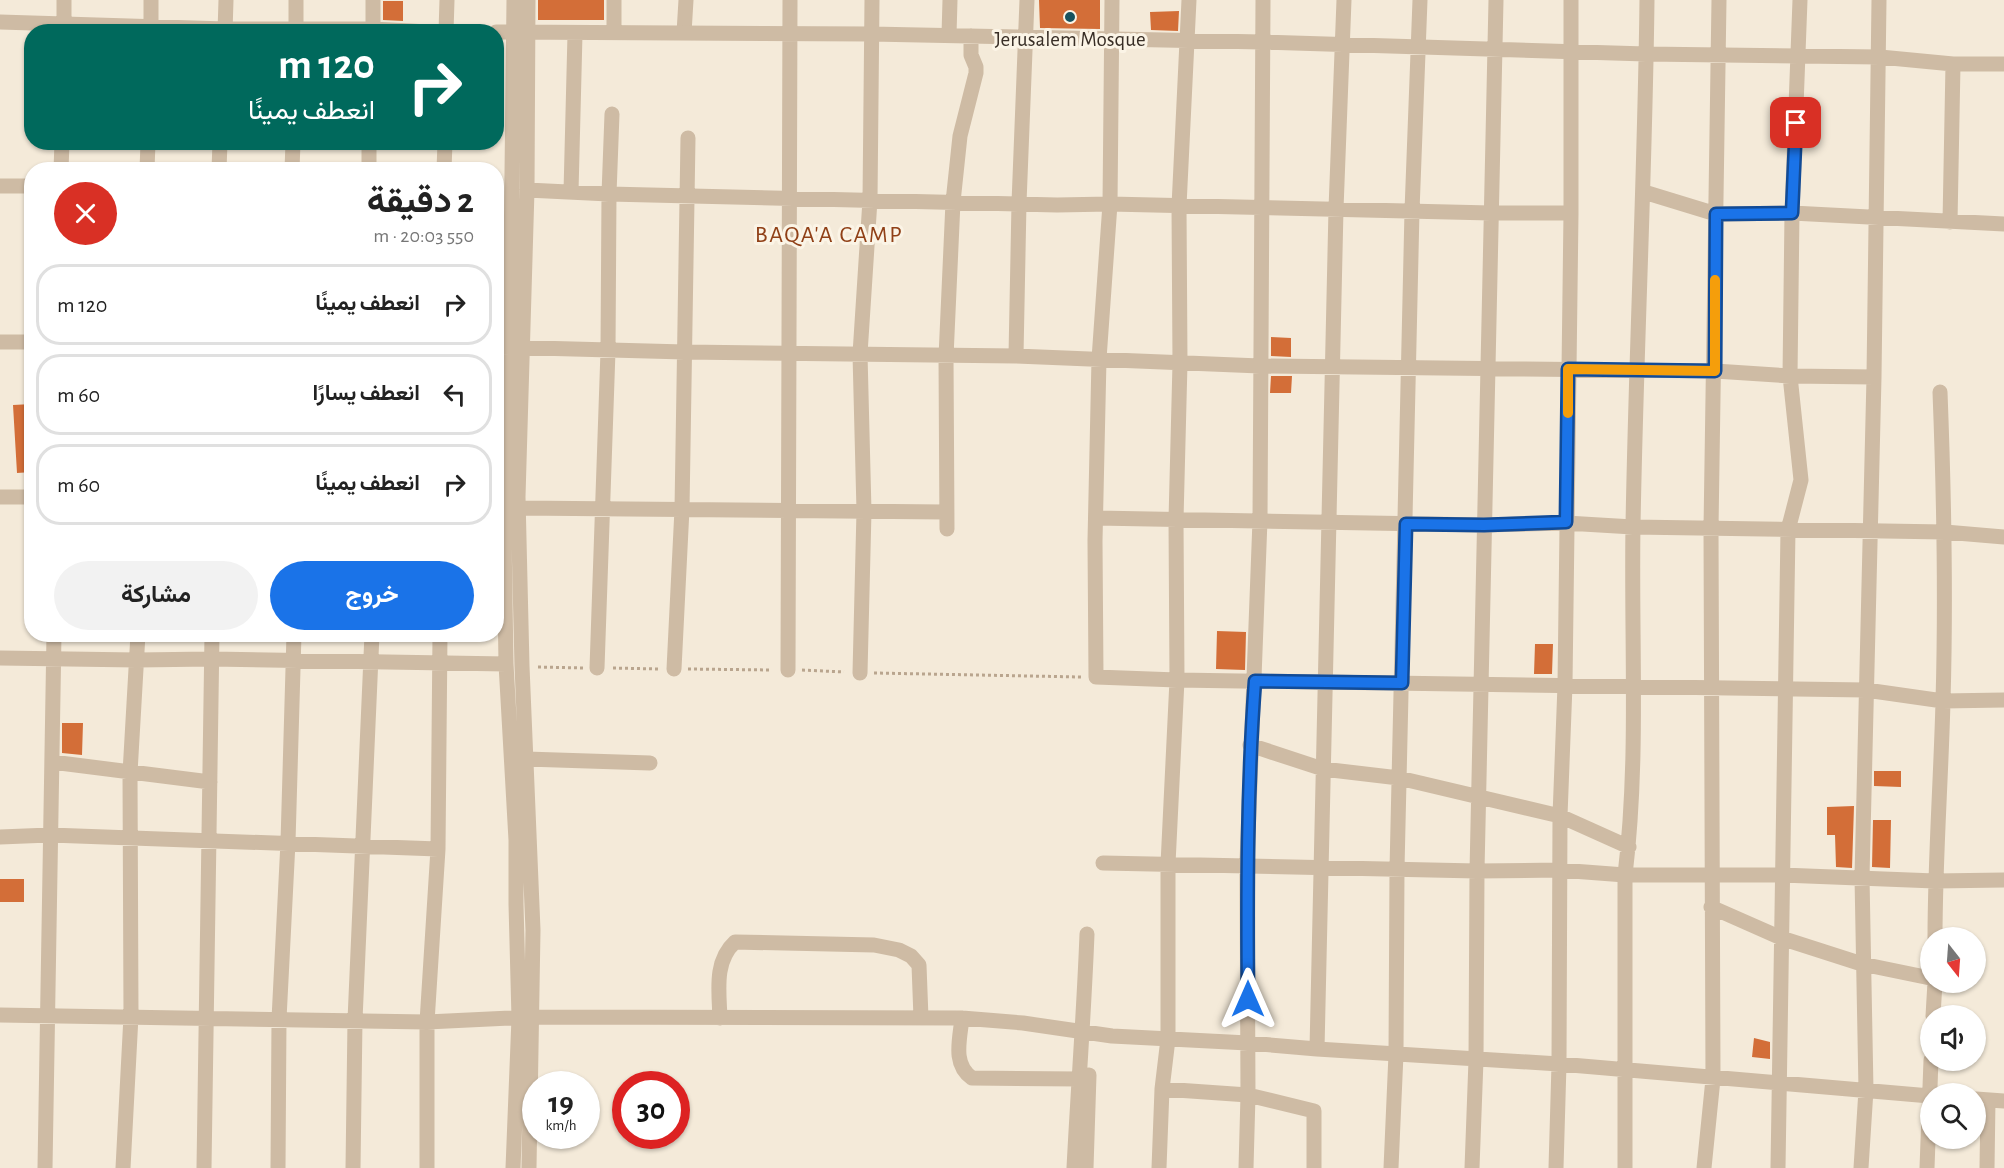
<!DOCTYPE html>
<html lang="ar">
<meta charset="utf-8">
<style>
:root{--surface:#fff;--page:#f2f2f2;--text:#222;--muted:#767676;--line:#e0e0e0;--accent:#1a73e8}
body{margin:0;font-family:"Alegreya Sans",Vazirmatn,sans-serif;background:var(--page);color:var(--text);direction:rtl;height:100vh;display:flex;flex-direction:column;font-size:22px;white-space:nowrap}
*{box-sizing:border-box;margin:0}
p{font-size:20px;color:var(--muted)}
.icon{flex:none;width:33px;height:33px;fill:none;stroke:currentColor;stroke-width:2;stroke-linecap:round;stroke-linejoin:round}
.map{position:relative;flex:1;overflow:hidden;direction:ltr}
.sheet{position:absolute;left:24px;top:162px;width:480px;height:480px;display:flex;flex-direction:column;background:var(--surface);border-radius:24px;box-shadow:0 2px 4px #0004;direction:rtl}
.sheet>*{flex:none}
.banner{position:absolute;left:24px;top:24px;width:480px;height:126px;border-radius:24px;box-shadow:0 2px 4px #0004;direction:rtl;background:#00695c;color:#fff;overflow:hidden}
.needle{width:39px;rotate:163deg}
.tools{position:absolute;left:1920px;top:927px;display:grid;gap:12px}
.tools a{display:grid;place-items:center;width:66px;height:66px;border-radius:50%;background:var(--surface);box-shadow:0 2px 4px #0004;font-size:30px}
.speed{position:absolute;left:522px;top:1071px;display:flex;gap:12px;font-size:30px;font-weight:700;text-align:center}
.speed>*{display:grid;place-content:center;width:78px;height:78px;border-radius:50%;background:var(--surface);box-shadow:0 2px 4px #0004;line-height:1}
.speed small{font-size:15px;font-weight:400}
.speed .limit{border:9px solid #d22;background:#fff;color:#111}
.pin{position:absolute;display:grid;place-items:center;width:51px;height:51px;color:#fff;margin:-26px;border-radius:12px;box-shadow:0 3px 9px #0006}
.me{position:absolute;width:66px;margin:-33px;rotate:0deg;stroke-linejoin:round;filter:drop-shadow(0 0 4px #0008)}
.turn{display:flex;align-items:center;gap:21px;height:126px;padding:0 30px;font-size:27px}
.turn .icon{width:78px;height:78px;stroke-width:2.5}
.turn b{display:block;font-size:42px;line-height:51px}
.round{display:grid;place-items:center;flex:none;width:63px;height:63px;border-radius:32px;background:var(--page)}
.summary{display:flex;align-items:center;justify-content:space-between;height:102px;padding:0 30px}
h1{font-size:36px;font-weight:700;line-height:45px}
.action{display:flex;gap:12px;margin-top:auto;padding:12px 30px}
.action a{flex:1;height:69px;border-radius:36px;background:var(--accent);color:#fff;font-size:24px;font-weight:700;line-height:69px;text-align:center}
.action a+a{background:var(--page);color:var(--text)}
ul{padding:0;list-style:none}
li{display:flex;align-items:center;gap:18px;height:81px;margin:0 12px 9px;padding:0 18px;border:3px solid var(--line);border-radius:24px}
li div{flex:1}
li b{display:block;font-size:22px}
li em{font-style:normal}
.map>svg:first-child{display:block}
</style>
<div class="map">
<svg width="2004" height="1168" viewBox="0 0 2004 1168">
<rect width="100%" height="100%" fill="#f4ead9"/>
<path fill="#d36e38" d="M538,0H604V20H538Z
M1039,0H1100V29L1040,28Z
M383,1H403V21L383,20Z
M1179,11L1178,31L1151,30L1150,12Z
M1271,337L1291,338V357L1271,356Z
M1271,376H1292L1291,393H1270Z
M32,404V472L17,473L13,405Z
M1217,631L1246,632L1245,670L1216,669Z
M1535,644H1553L1552,674H1534Z
M62,723H83L82,755L62,753Z
M1874,771H1901V787L1874,786Z
M1854,806L1852,868L1836,867L1835,835H1827V807Z
M1873,820H1891L1890,868L1872,867Z
M0,879H24V902H0Z
M1754,1038L1770,1042V1059L1752,1057Z"/>
<g fill="none" stroke-linecap="round" stroke-linejoin="round">
<path stroke="#b9a58e" stroke-width="3" stroke-dasharray="3 3" stroke-linecap="butt" d="M538,667L583,668
M613,668L658,669
M688,669L772,670
M802,670L844,672
M874,673L1081,677"/>
<path stroke="#cebba4" stroke-width="15" d="M151,0V32
M528,0L527,190L518,497L522,666L533,930L529,1168
M1112,0L1110,204L1099,359L1095,541L1096,677L1177,680L1866,690L1943,701L2004,700
M0,22L226,29H373L428,32
M64,32V0
M225,32L226,0
M296,32V0
M373,32V0
M446,32L447,0
M496,32L871,34L1262,42L1646,54L1880,57L1953,64H2004
M614,33V0
M684,33L686,0
M949,35L950,0
M61,170L62,142
M147,170L148,142
M219,170L220,142
M292,170L293,142
M369,170V142
M444,170L445,142
M0,186H32
M527,190L609,194L1057,205L1110,204L1491,213H1571
M571,192L575,34
M1644,192L1716,214L1792,213L2004,224
M1950,222L1953,64
M0,342H32
M496,347L685,352L1016,356L1260,366L1715,371L1790,376L1874,377
M1016,356L1019,203L1027,0
M0,497H32
M519,508L945,512
M1096,518L1484,525L1566,523L1633,527L1945,532L2004,537
M947,529L946,357L953,202L960,136L976,73V67L971,55V36
M0,658L137,660L211,659L506,664
M597,668L608,351L609,194L612,114
M674,669L682,509L688,138
M788,670L790,0
M860,673L864,511L860,354L870,200L872,0
M1250,745L1323,769L1399,778L1560,816L1629,847
M526,759L650,763
M52,762L210,782
M0,837L50,835L438,849
M1103,863L1477,871L1559,870L1625,875H1782L1935,881L2004,880
M1711,907L1781,938L1862,964L1930,978
M1935,938C1935,859 1941,780 1943,701C1946,598 1944,495 1940,392
M0,1015L427,1022L533,1017L962,1018L1023,1023L1112,1036L1248,1043L1317,1049L1559,1064L1930,1096
M1933,1016L1935,982
M720,1018C719,991 714,961 735,942L874,945L899,950L911,956L919,965L921,1018
M962,1018C960,1039 952,1064 972,1078L1079,1079
M1317,1049L1336,209L1344,0
M1162,1089L1248,1095L1314,1111V1168
M1976,1099L2004,1101
M45,1168L54,634
M123,1168L131,1016L130,773L138,634
M204,1168L212,634
M278,1168L279,1019L288,842L294,634
M353,1168L355,1020L372,634
M427,1168V1022L438,849L440,634
M513,1168L519,1018L516,904V840L506,664L504,535L510,347L514,0
M1074,1168C1078,1090 1084,1012 1087,934
M1086,1168L1089,1075
M1159,1168L1162,1089L1168,1039V864L1177,680L1176,520L1180,363L1179,206L1189,0
M1246,1168L1248,1095L1247,862L1260,520L1263,0
M1391,1168L1396,1054L1397,869L1412,211L1420,0
M1472,1168L1476,1060L1477,871L1496,0
M1556,1168L1559,1064L1560,816L1565,685L1571,213V0
M1625,1168V875C1639,759 1631,642 1633,526C1636,351 1645,175 1647,0
M1704,1168L1713,1079L1711,529L1719,0
M1778,1168L1788,530L1801,480L1790,376L1792,213L1800,0
M1861,1168L1866,1090L1862,877L1874,377L1879,0
M1927,1168L1931,1060
M1987,1168L1988,1100"/>
</g>
<g fill="none" stroke-linecap="round" stroke-linejoin="round">
<g stroke="#114b97" stroke-width="15">
<path id="route" d="M1248,999C1247,893 1247,787 1255,681L1402,683L1406,524L1484,525L1566,522L1568,369L1715,371L1716,214L1792,213L1796,123"/>
</g>
<use href="#route" stroke="#1a73e8" stroke-width="10"/>
<path stroke="#f59e0b" stroke-width="10" d="M1568,413V369L1715,371V280"/>
</g>
<circle fill="#17525e" stroke="#fbf4e6" stroke-width="2" cx="1070" cy="17" r="6"/>
<g text-anchor="middle" dominant-baseline="central" stroke-width="6" stroke-linejoin="round" paint-order="stroke">
<g font-size="21" fill="#382e26" stroke="#fbf4e6">
<text x="1070" y="39">Jerusalem Mosque</text>
</g>
<g font-size="24" letter-spacing="1.5" fill="#904017" stroke="#fbf4e6">
<text x="829" y="235">BAQA'A CAMP</text>
</g>
</g>
</svg>
<div class="tools">
<a><svg class="needle" viewBox="-14 -14 28 28"><path d="M0-13l5 13h-10z" fill="#e53935"/><path d="M0 13l5-13h-10z" fill="#767676"/></svg></a>
<a><svg class="icon" aria-label="sound" viewBox="0 0 24 24"><path d="M4 9h4l5-4v14l-5-4H4zM17 9q2 3 0 6"/></svg></a>
<a><svg class="icon" aria-label="search" viewBox="0 0 24 24"><circle cx="10" cy="10" r="6"/><path d="M15 15l6 6"/></svg></a>
</div>
<div class="speed"><div>19<small>km/h</small></div><div class="limit">30</div></div>
<div class="pin" style="left:1796px;top:123px;background:#d93025"><svg class="icon" aria-label="arrive" viewBox="0 0 24 24"><path d="M6 21V4h12l-3 4 3 4H6"/></svg></div>
<svg class="me" style="left:1248px;top:999px" viewBox="-20 -20 40 40"><path d="M0-17L14 15 0 8-14 15z" fill="#1a73e8" stroke="#fff" stroke-width="4"/></svg>
<div class="banner">
<div class="turn"><svg class="icon" aria-label="right" viewBox="0 0 24 24"><path d="M7 20v-9h11M14 6l5 5-5 5"/></svg><div><b>120 m</b>انعطف يمينًا</div></div>
</div>
<section class="sheet">
<div class="summary"><div><h1>2 دقيقة</h1><p>550 m · 20:03</p></div><a class="round" style="background:#d93025;color:#fff"><svg class="icon" aria-label="close" viewBox="0 0 24 24"><path d="M6 6l12 12M18 6L6 18"/></svg></a></div>
<ul>
<li><svg class="icon" aria-label="right" viewBox="0 0 24 24"><path d="M7 20v-9h11M14 6l5 5-5 5"/></svg><div><b>انعطف يمينًا</b></div><em>120 m</em></li>
<li><svg class="icon" aria-label="left" viewBox="0 0 24 24"><path d="M17 20v-9H6M10 6l-5 5 5 5"/></svg><div><b>انعطف يسارًا</b></div><em>60 m</em></li>
<li><svg class="icon" aria-label="right" viewBox="0 0 24 24"><path d="M7 20v-9h11M14 6l5 5-5 5"/></svg><div><b>انعطف يمينًا</b></div><em>60 m</em></li>
</ul>
<div class="action"><a>خروج</a><a>مشاركة</a></div>
</section>
</div>
